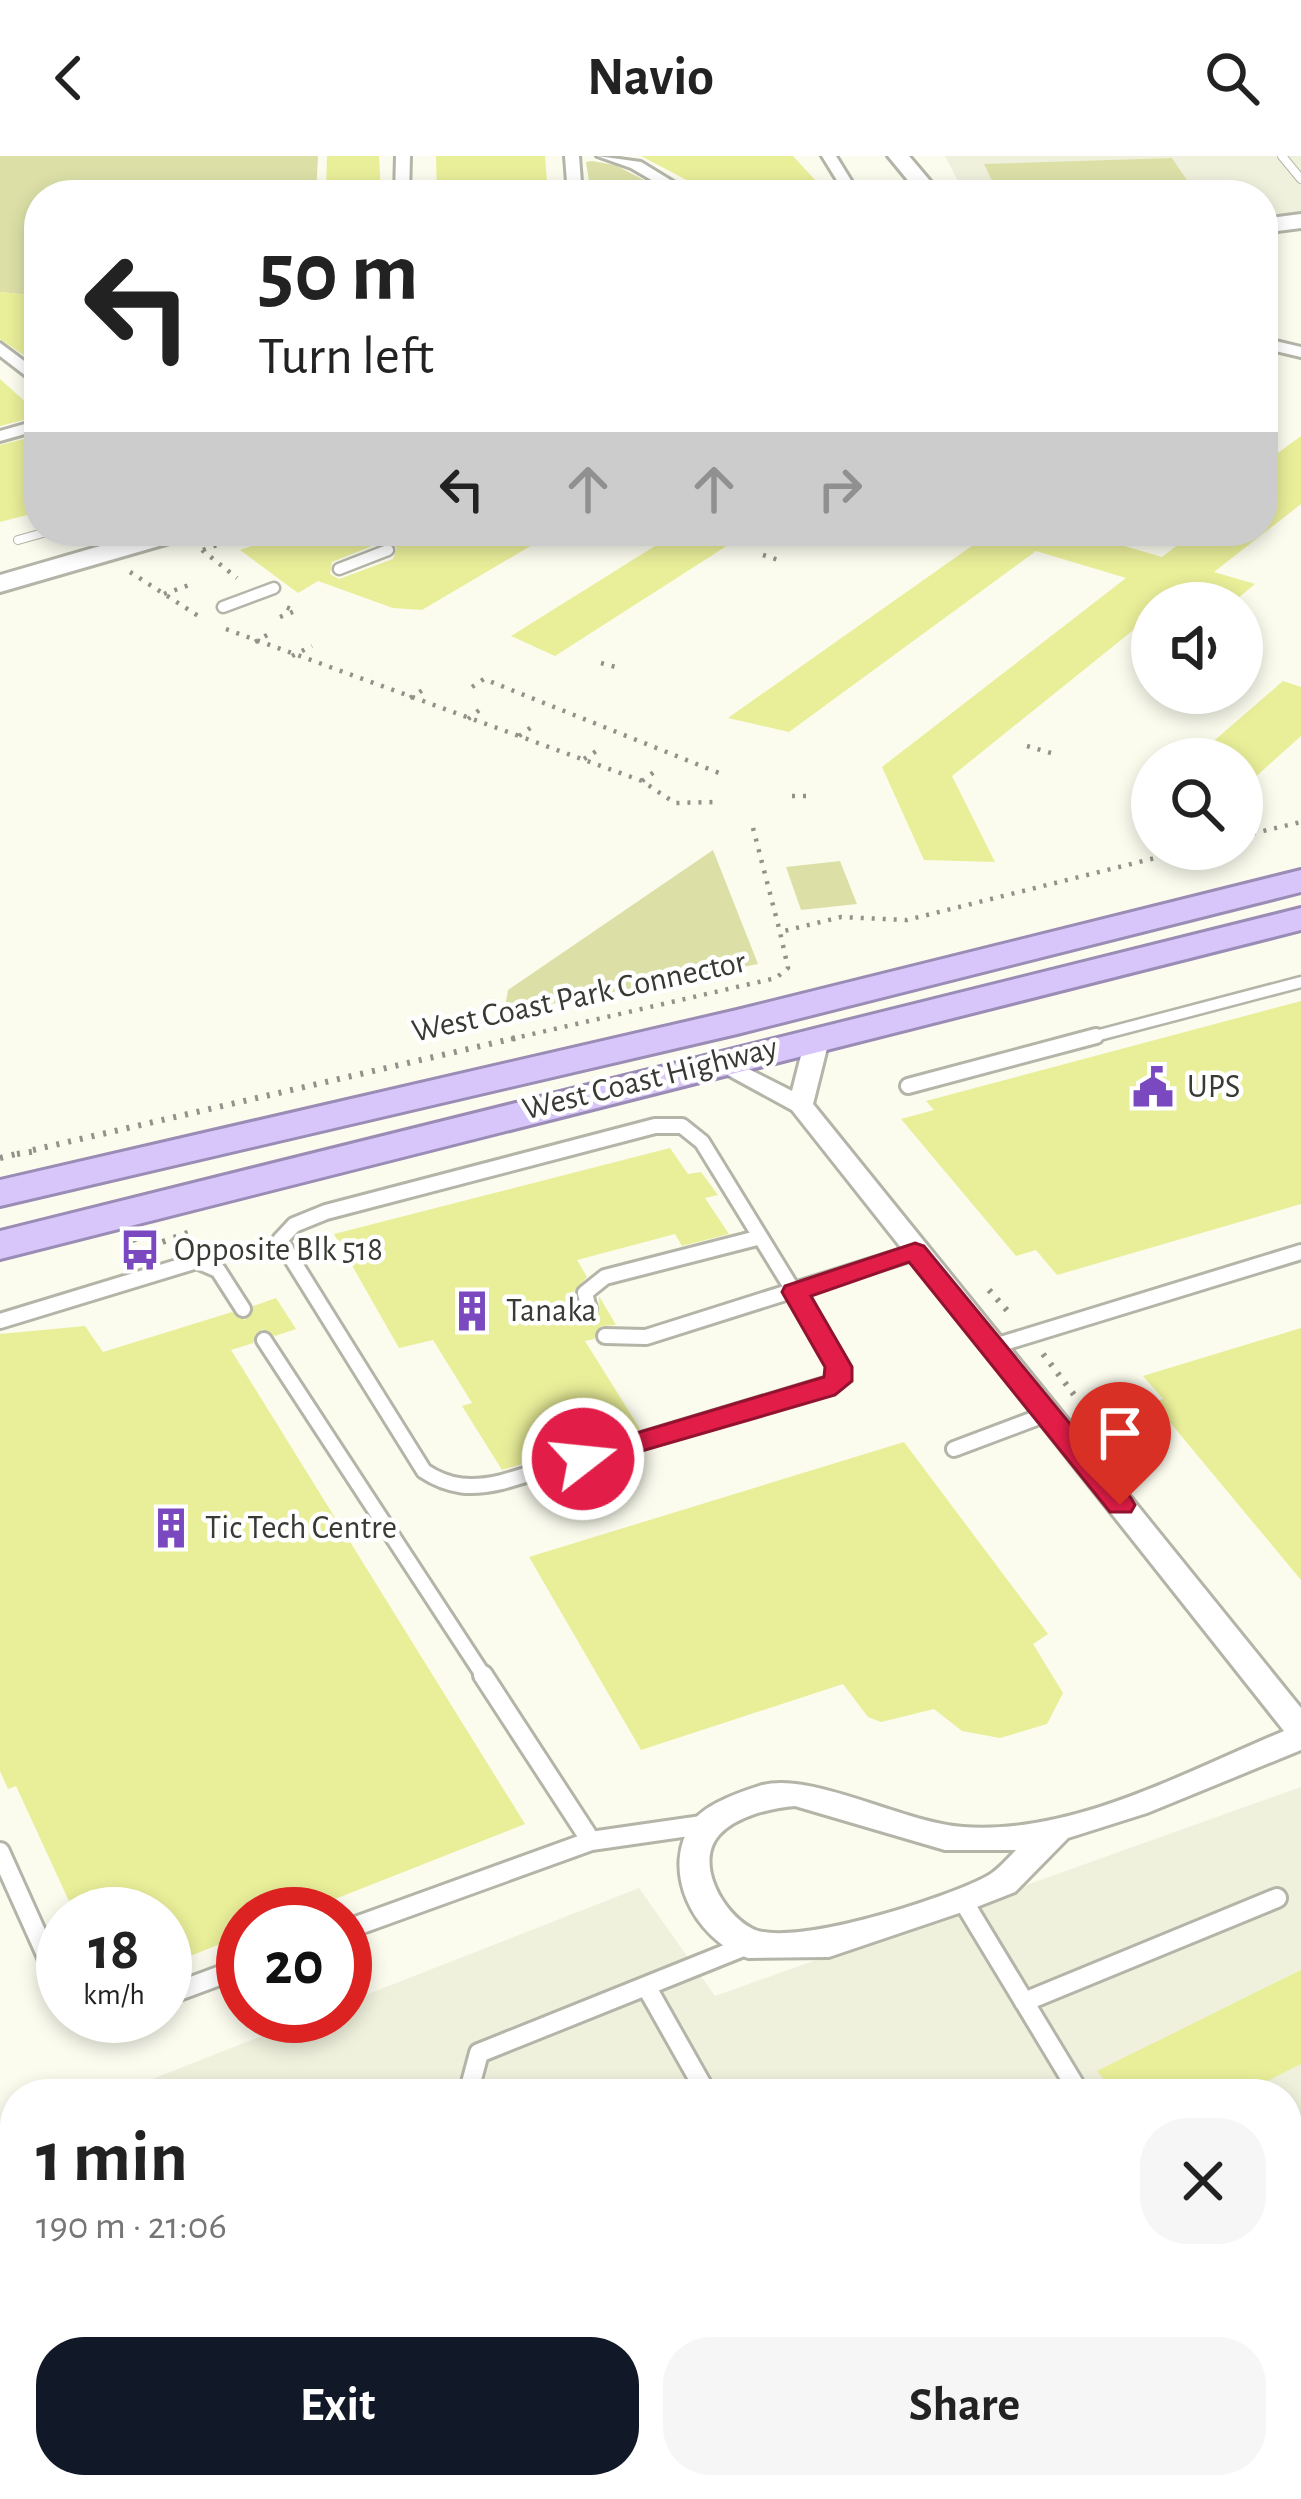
<!DOCTYPE html>
<meta charset="utf-8">
<style>
:root{--surface:#fff;--page:#f6f6f6;--text:#222;--muted:#767676;--accent:#111827}
body{margin:0;font-family:"Alegreya Sans",sans-serif;background:var(--page);color:var(--text);height:100vh;display:flex;flex-direction:column;font-size:45px;white-space:nowrap}
*{box-sizing:border-box;margin:0}
p{font-size:39px;color:var(--muted)}
.icon{flex:none;width:66px;height:66px;fill:none;stroke:currentColor;stroke-width:2;stroke-linecap:round;stroke-linejoin:round}
.map{position:relative;flex:1;overflow:hidden}
.drawer{position:absolute;left:0px;top:1923px;width:1302px;height:420px;display:flex;flex-direction:column;background:var(--surface);border-radius:48px 48px 0 0;box-shadow:0 6px 18px #0003}
.drawer>*{flex:none}
.guide{position:absolute;left:24px;top:24px;width:1254px;height:366px;border-radius:48px;box-shadow:0 6px 18px #0003;background:#fff;color:var(--text);overflow:hidden}
.buttons{position:absolute;left:1131px;top:426px;display:grid;gap:24px}
.buttons a{display:grid;place-items:center;width:132px;height:132px;border-radius:50%;background:var(--surface);box-shadow:0 6px 18px #0003;font-size:60px}
.speed{position:absolute;left:36px;top:1731px;display:flex;gap:24px;font-size:60px;font-weight:700;text-align:center}
.speed>*{display:grid;place-content:center;width:156px;height:156px;border-radius:50%;background:var(--surface);box-shadow:0 6px 18px #0003;line-height:1}
.speed small{font-size:30px;font-weight:400}
.speed .limit{border:18px solid #d22;background:#fff;color:#111}
.pin{position:absolute;display:grid;place-items:center;width:102px;height:102px;color:#fff;margin:-123px -51px;border-radius:50% 50% 50% 0;rotate:-45deg;box-shadow:0 0 12px #0007}
.pin .icon{rotate:45deg}
.me{position:absolute;width:132px;margin:-66px;rotate:74deg;stroke-linejoin:round;filter:drop-shadow(0 0 9px #0008)}
.turn{display:flex;align-items:center;gap:42px;height:252px;padding:0 36px;font-size:54px}
.turn .icon{width:156px;height:156px;stroke-width:2.5}
.turn b{display:block;font-size:84px;line-height:102px}
.lanes{display:flex;align-items:center;height:114px;padding:0 36px;background:#0003;justify-content:center;gap:60px;direction:ltr}
.lanes .off{opacity:.35}
.round{display:grid;place-items:center;flex:none;width:126px;height:126px;border-radius:48px;background:var(--page)}
.summary{display:flex;align-items:center;justify-content:space-between;height:204px;padding:0 36px}
h1{font-size:72px;font-weight:700;line-height:90px}
.button{display:flex;gap:24px;margin-top:auto;padding:24px 36px}
.button a{flex:1;height:138px;border-radius:48px;background:var(--accent);color:#fff;font-size:48px;font-weight:700;line-height:138px;text-align:center}
.button a+a{background:var(--page);color:var(--text)}
header{display:flex;justify-content:space-between;align-items:center;height:156px;padding:0 36px;background:var(--surface);font-size:54px;font-weight:700}
.map>svg:first-child{display:block}
</style>
<header><svg class="icon" aria-label="back" viewBox="0 0 24 24"><path d="M15 5l-7 7 7 7"/></svg>Navio<svg class="icon" aria-label="search" viewBox="0 0 24 24"><circle cx="10" cy="10" r="6"/><path d="M15 15l6 6"/></svg></header>
<div class="map">
<svg width="1301" height="2343" viewBox="0 0 1301 2343">
<rect width="100%" height="100%" fill="#fbfcee"/>
<path fill="#eff1dd" d="M945,0H1301V59L1263,61V39H965Z
M1301,1631V2343H157L151,2328H1287V1938H114L313,1860H345V1847L639,1732L715,1840Z"/>
<path fill="#dce0a7" d="M0,0H318L316,39H39V140L0,136Z
M1172,2L1197,39H999L984,8Z
M592,5L615,9L673,39H591L586,6Z
M713,694L758,808L504,857L508,834Z
M840,705L857,748L801,754L786,711Z"/>
<path fill="#bca3ed" d="M0,1980L15,2020V2262L0,2225Z
M42,2328H146L152,2343H49Z"/>
<path fill="#e9ee99" d="M327,0H379L381,39H326Z
M436,0H545L548,39H437Z
M641,0H793L829,39H715Z
M0,136L39,140V197L25,200L0,183Z
M0,223L39,258V260L0,270Z
M39,279V356L0,366V289Z
M1301,280V348L1214,416L1255,428L1232,447L1181,436L1168,447H1152V459L952,620L995,706L924,704L882,611L1126,422L1036,395L789,576L728,562L993,375H1073L1162,401L1196,375H1263V308Z
M296,375H365L382,386L332,406L330,418L339,423L393,403L397,392L386,385L417,375H556L422,454L393,452L318,425L298,437L240,394Z
M679,375H750L555,500L511,480Z
M1283,525L1301,531V580L1242,633V603H1193Z
M1301,845V1048L1057,1119L1036,1094L1016,1100L901,963L934,954L926,945Z
M670,992L688,1018L701,1016L718,1039L705,1042L729,1078L682,1090L675,1078L577,1104L587,1121L574,1135L580,1160H598L599,1140L616,1169L601,1170L594,1183L585,1185L640,1273L502,1314L462,1250L472,1247L433,1184L399,1192L334,1078Z
M276,1142L296,1173L275,1180L262,1173L253,1187L231,1194L525,1668L297,1758H243V1779L165,1810V1758H75L16,1630L8,1633L0,1615V1178L85,1170L103,1196L232,1156L245,1164L253,1150Z
M1301,1172V1424L1153,1246L1163,1243L1143,1220Z
M904,1286L1048,1478L1033,1488L1063,1537L1047,1568L1000,1582L962,1575L934,1553L881,1566L868,1561L843,1528L641,1594L529,1401Z
M1301,1814V1908L1242,1938H1115L1097,1915Z"/>
<g fill="none" stroke-linecap="round" stroke-linejoin="round">
<g stroke="#b4b5a8" stroke-width="10">
<path id="service-far3" d="M1282,0L1301,23
M18,384L50,375"/>
</g>
<g stroke="#b4b5a8" stroke-width="15">
<path id="service-far2" d="M339,413L388,394
M223,451L274,432
M1084,883L1301,826"/>
</g>
<g stroke="#b4b5a8" stroke-width="20">
<path id="service-far1" d="M908,930L1096,880
M655,970H682L702,986L831,1196L838,1225L502,1326C472,1333 450,1332 424,1315L280,1084L294,1069L326,1056Z
M589,1153L585,1137L605,1121L757,1082
M0,1165L197,1105L218,1114L243,1153
M605,1180L646,1181L915,1096
M264,1184L485,1522
M991,1191L1301,1096
M954,1293L1047,1258"/>
</g>
<g stroke="#b4b5a8" stroke-width="24">
<path id="service" d="M483,1519L591,1685
M0,1696L63,1836
M962,1743L1080,1938
M345,1774L591,1685L709,1668
M646,1830L707,1938
M165,1840L243,1811
M1024,1846L1277,1742
M468,1938L479,1897L748,1789
M1287,2005L1301,2003
M1287,2251L1301,2265
M661,2328L668,2343
M909,2328L915,2343"/>
</g>
<g stroke="#b4b5a8" stroke-width="6">
<path id="minor" d="M396,0H410L409,39H395Z
M565,0H579L582,39H568Z
M597,0L641,6L695,39H677L631,12Z
M822,0H836L860,39H846Z
M1263,182L1301,191V201L1263,192Z
M0,187L39,216V230L0,200Z
M39,264V274L0,285V275Z
M818,873L830,880L813,948L1301,1552V1594L1147,1657L1068,1682L1015,1736L974,1752L829,1801L748,1802C694,1784 657,1712 695,1663C707,1648 740,1636 759,1630C810,1614 903,1667 963,1671C1073,1679 1185,1616 1284,1575L792,954L704,906L707,901H725L792,935L806,880ZM795,1650L945,1694H1016C1008,1702 999,1713 989,1719C951,1741 788,1794 751,1772C723,1757 694,1707 719,1679C736,1660 771,1652 795,1650Z"/>
</g>
<g stroke="#b4b5a8" stroke-width="6">
<path id="secondary" d="M888,0H909L942,39H920Z
M1301,58V72L1263,77V63Z
M152,375H194L190,381L0,436V419Z"/>
</g>
<g stroke="#9a8cb5" stroke-width="6">
<path id="trunk" d="M1301,714V736L737,878L0,1050V1024L737,854Z
M1301,752V774L0,1103V1075Z"/>
</g>
<path stroke="#919289" stroke-width="3" stroke-dasharray="1.5 6" stroke-linecap="butt" d="M596,37H606L607,28L616,25
M222,387L256,375"/>
<path stroke="#919289" stroke-width="4.5" stroke-dasharray="3 8" stroke-linecap="butt" d="M202,394L237,422
M203,394L231,384
M763,399L781,405
M130,416L203,463
M164,438L189,429
M280,461L295,455L284,450
M226,473L642,625L675,647L715,646
M255,486L274,475
M292,500L312,490
M601,507L619,512
M472,531L484,523L724,619
M410,542L426,532
M468,563L482,552
M519,580L533,570
M1027,590L1051,597
M584,603L598,594
M642,625L654,616
M792,640H810
M753,672L780,776
M1242,680L1301,666
M511,883L776,822L788,812L780,776L841,761L907,764L1191,693"/>
<path stroke="#919289" stroke-width="6" stroke-dasharray="3 9" stroke-linecap="butt" d="M33,994L524,880
M17,998L37,995
M0,1002L20,997
M135,1083L140,1094L196,1074
M989,1134L1012,1160
M1043,1198L1075,1240"/>
<use href="#service-far3" stroke="#fff" stroke-width="8"/>
<use href="#service-far2" stroke="#fff" stroke-width="10"/>
<use href="#service-far1" stroke="#fff" stroke-width="14"/>
<use href="#service" stroke="#fff" stroke-width="18"/>
<use href="#minor" fill="#fff" fill-rule="evenodd"/>
<use href="#secondary" fill="#fff" fill-rule="evenodd"/>
<use href="#trunk" fill="#d8c6fb" fill-rule="evenodd"/>
</g>
<path fill="#e11d48" stroke="#92132f" stroke-width="3" d="M915,1087L924,1090L1131,1342L1135,1349L1131,1356H1110L909,1106L811,1140L852,1211V1225L835,1239L583,1312L573,1309L569,1303L573,1296L824,1221L825,1211L782,1136L785,1130Z"/>
<defs>
<g id="civic-bare" transform="scale(3.24)"><path d="M-.6-6.5H3V-4.5H.6V-3L4-1V1h2V6H-6V1h2V-1L-.6-3ZM-1.2 2.5V6h2.4V2.5Z" fill="#7a48bf" stroke="#fff" stroke-width="2.5" paint-order="stroke"/></g>
<g id="bus-bare" transform="scale(3.24)"><path d="M-5-6H5V4H4V6H2V4H-2V6H-4V4H-5ZM-3.5-4V0h7V-4ZM-3.5 1.2v1.5H-2V1.2ZM2 1.2v1.5H3.5V1.2Z" fill="#7a48bf" stroke="#fff" stroke-width="2.5" paint-order="stroke"/></g>
<g id="building-bare" transform="scale(3.24)"><path d="M-4-6H4V6H1V3H-1V6H-4ZM-2.5-4.3h1.7v1.8h-1.7ZM.8-4.3h1.7v1.8H.8ZM-2.5-1h1.7V.8h-1.7ZM.8-1h1.7V.8H.8Z" fill="#7a48bf" stroke="#fff" stroke-width="2.5" paint-order="stroke"/></g>
</defs>
<g fill-rule="evenodd">
<use href="#civic-bare" x="1153" y="931"/>
<use href="#bus-bare" x="140" y="1094"/>
<use href="#building-bare" x="472" y="1155"/>
<use href="#building-bare" x="171" y="1372"/>
</g>
<g text-anchor="middle" dominant-baseline="central" stroke-width="9" stroke-linejoin="round" paint-order="stroke">
<g font-size="33" fill="#3a3a35" stroke="#fff">
<text transform="translate(579 841) rotate(-12)">West Coast Park Connector</text>
<text transform="translate(650 923) rotate(-14)">West Coast Highway</text>
</g>
<g font-size="33" fill="#3a3a35" stroke="#fff" text-anchor="start">
<text x="1187" y="931">UPS</text>
<text x="174" y="1094">Opposite Blk 518</text>
<text x="506" y="1155">Tanaka</text>
<text x="205" y="1372">Tic Tech Centre</text>
</g>
</g>
</svg>
<div class="buttons">
<a><svg class="icon" aria-label="sound" viewBox="0 0 24 24"><path d="M4 9h4l5-4v14l-5-4H4zM17 9q2 3 0 6"/></svg></a>
<a><svg class="icon" aria-label="search" viewBox="0 0 24 24"><circle cx="10" cy="10" r="6"/><path d="M15 15l6 6"/></svg></a>
</div>
<div class="speed"><div>18<small>km/h</small></div><div class="limit">20</div></div>
<div class="pin" style="left:1120px;top:1349px;background:#d93025"><svg class="icon" aria-label="arrive" viewBox="0 0 24 24"><path d="M6 21V4h12l-3 4 3 4H6"/></svg></div>
<svg class="me" style="left:583px;top:1303px" viewBox="-20 -20 40 40"><circle r="17" fill="#e11d48" stroke="#fff" stroke-width="3"/><path d="M0-11L8 9 0 5-8 9z" fill="#fff"/></svg>
<div class="guide">
<div class="turn"><svg class="icon" aria-label="left" viewBox="0 0 24 24"><path d="M17 20v-9H6M10 6l-5 5 5 5"/></svg><div><b>50 m</b>Turn left</div></div>
<div class="lanes"><svg class="icon" aria-label="left" viewBox="0 0 24 24"><path d="M17 20v-9H6M10 6l-5 5 5 5"/></svg><svg class="icon off" aria-label="ahead" viewBox="0 0 24 24"><path d="M12 20V5M6 11l6-6 6 6"/></svg><svg class="icon off" aria-label="ahead" viewBox="0 0 24 24"><path d="M12 20V5M6 11l6-6 6 6"/></svg><svg class="icon off" aria-label="right" viewBox="0 0 24 24"><path d="M7 20v-9h11M14 6l5 5-5 5"/></svg></div>
</div>
<section class="drawer">
<div class="summary"><div><h1>1 min</h1><p>190 m · 21:06</p></div><a class="round"><svg class="icon" aria-label="close" viewBox="0 0 24 24"><path d="M6 6l12 12M18 6L6 18"/></svg></a></div>
<div class="button"><a>Exit</a><a>Share</a></div>
</section>
</div>
